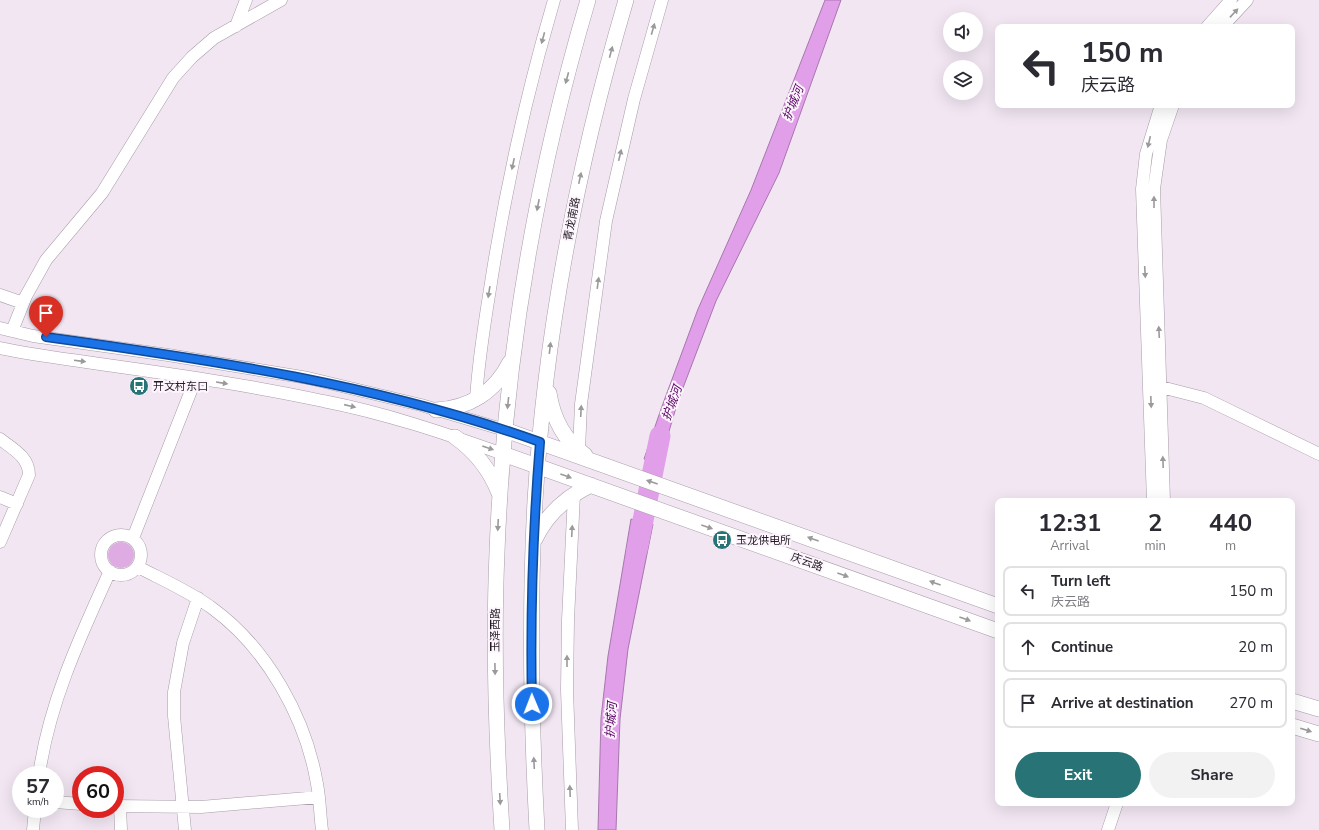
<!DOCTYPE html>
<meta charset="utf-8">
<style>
:root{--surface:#fff;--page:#f2f2f3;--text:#2b2b33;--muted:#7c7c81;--line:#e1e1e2;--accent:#287375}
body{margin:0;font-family:"Nunito Sans","Noto Sans SC",sans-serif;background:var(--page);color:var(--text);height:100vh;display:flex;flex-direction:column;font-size:15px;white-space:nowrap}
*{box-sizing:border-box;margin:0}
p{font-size:13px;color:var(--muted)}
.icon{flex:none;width:22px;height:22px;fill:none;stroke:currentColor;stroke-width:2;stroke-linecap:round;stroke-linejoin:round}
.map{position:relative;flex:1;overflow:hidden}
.side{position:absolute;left:995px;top:498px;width:300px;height:308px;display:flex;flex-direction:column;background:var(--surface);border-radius:8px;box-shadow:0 4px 16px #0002}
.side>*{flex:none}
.hud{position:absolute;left:995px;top:24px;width:300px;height:84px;border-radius:8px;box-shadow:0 4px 16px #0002;background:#fff;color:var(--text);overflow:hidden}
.tools{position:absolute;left:943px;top:12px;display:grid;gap:8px}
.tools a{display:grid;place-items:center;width:40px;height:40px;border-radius:50%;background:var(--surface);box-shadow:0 4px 16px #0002;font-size:20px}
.speed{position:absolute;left:12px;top:766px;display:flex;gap:8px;font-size:20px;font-weight:700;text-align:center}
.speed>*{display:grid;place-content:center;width:52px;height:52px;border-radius:50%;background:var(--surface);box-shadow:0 4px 16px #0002;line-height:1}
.speed small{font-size:10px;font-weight:400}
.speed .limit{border:6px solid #d22;background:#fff;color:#111}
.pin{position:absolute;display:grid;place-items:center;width:34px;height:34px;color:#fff;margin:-41px -17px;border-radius:50% 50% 50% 0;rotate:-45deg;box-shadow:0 0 4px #0007}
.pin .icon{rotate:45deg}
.me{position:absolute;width:44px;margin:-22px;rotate:359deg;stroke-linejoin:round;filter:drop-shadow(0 0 3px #0008)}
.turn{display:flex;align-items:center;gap:14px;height:84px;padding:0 20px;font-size:18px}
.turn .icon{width:52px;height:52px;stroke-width:2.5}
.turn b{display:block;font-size:28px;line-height:34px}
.eta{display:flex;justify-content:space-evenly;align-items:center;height:68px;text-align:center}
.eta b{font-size:24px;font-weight:700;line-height:28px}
.action{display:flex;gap:8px;margin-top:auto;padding:8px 20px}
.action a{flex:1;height:46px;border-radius:24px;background:var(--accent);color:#fff;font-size:16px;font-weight:700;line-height:46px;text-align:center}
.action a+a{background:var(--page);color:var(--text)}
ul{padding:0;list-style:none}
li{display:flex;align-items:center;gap:12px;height:50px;margin:0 8px 6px;padding:0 12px;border:2px solid var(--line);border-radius:8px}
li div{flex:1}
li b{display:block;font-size:15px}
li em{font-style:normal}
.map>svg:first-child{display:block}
</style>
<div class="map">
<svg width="1319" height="830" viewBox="0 0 1319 830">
<rect width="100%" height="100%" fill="#f1e6f2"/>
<path fill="#deabe3" d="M108 555a13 13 0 1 1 26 0a13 13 0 1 1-26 0Z"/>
<path fill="#e19ee9" stroke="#a777ad" d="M825,0H841L779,173L716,301L678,401L659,465L644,459L661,409L698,309L751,190Z
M631,519L653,524L628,649L620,719L616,830H598L601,718L608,656Z"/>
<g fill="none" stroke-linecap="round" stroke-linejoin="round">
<path stroke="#e19ee9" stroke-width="21" d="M637,550L660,436"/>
<g stroke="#a79da8" stroke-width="13">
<path id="minor" d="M236,26L246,0
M1207,27L1231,0
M1222,27L1247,0
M0,295L23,303
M0,328L33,336L168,355L308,378L421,405L505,430
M12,331L26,296L46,260L102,193L173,78L192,57L214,38L281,0
M0,348C38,356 76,360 114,366C184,376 254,386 323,401C385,413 444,433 503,454
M1161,387L1204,398L1319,454
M476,400C478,363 484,326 490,289C505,191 526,95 554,0
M0,439C13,449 29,457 29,475L0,542
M579,450L581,404L606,221L634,99L662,0
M0,497L17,504
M1153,501L1142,189L1146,154L1161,105
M1164,501L1154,189L1161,140L1173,105
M101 555a20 20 0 1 1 40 0a20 20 0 1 1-40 0Z
M133,538L196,378
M138,567C163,580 189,591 212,608C267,648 306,718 317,784C320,799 320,815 322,830
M39,775C49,703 80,637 110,571
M55,802L81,804
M115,806L201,807L319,797
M120,807L121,830
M33,830L35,809
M185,830L174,716V692L183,643L198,598
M572,830L567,690L568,620L574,494
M1108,830L1117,803"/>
</g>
<g stroke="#a79da8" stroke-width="16">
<path id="major" d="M549,393C553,419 564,440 585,455
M436,410C469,408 495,392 510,362
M505,430L998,606
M455,437C475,451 490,470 499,493
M503,454L998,631
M535,539C547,514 566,497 591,485
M1292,701L1319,709
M1292,726L1319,734
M502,830C496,737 493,645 497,552C504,365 535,179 588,0
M537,830C531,720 529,611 535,501C545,331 578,163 626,0"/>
</g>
<use href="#minor" stroke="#fff" stroke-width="12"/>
<use href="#major" stroke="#fff" stroke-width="15"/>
</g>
<defs><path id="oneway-solid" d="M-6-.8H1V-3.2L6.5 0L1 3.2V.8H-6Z"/></defs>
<g fill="#9b999b">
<use href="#oneway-solid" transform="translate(1234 13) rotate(-47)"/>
<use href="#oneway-solid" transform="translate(653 29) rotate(-74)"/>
<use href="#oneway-solid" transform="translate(543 38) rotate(105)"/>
<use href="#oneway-solid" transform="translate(611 52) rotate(-75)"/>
<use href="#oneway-solid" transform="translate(567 78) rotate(105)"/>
<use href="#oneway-solid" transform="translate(1149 142) rotate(103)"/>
<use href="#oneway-solid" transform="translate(620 155) rotate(-77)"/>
<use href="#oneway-solid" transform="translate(513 164) rotate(102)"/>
<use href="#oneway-solid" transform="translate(580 178) rotate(-78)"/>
<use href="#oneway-solid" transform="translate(1154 202) rotate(-90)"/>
<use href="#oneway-solid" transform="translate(538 205) rotate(101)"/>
<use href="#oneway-solid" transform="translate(1145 272) rotate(87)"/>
<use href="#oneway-solid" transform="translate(598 283) rotate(-82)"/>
<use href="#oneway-solid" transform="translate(489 292) rotate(99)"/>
<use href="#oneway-solid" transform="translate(1159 332) rotate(-93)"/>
<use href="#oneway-solid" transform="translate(550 348) rotate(-83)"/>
<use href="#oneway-solid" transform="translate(80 361) rotate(7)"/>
<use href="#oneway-solid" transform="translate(222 383) rotate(9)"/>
<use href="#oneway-solid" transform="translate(1151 402) rotate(88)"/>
<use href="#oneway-solid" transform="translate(508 403) rotate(96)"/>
<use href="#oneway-solid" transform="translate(350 406) rotate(13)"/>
<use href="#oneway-solid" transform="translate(581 411) rotate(-87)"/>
<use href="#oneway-solid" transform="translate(488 448) rotate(19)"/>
<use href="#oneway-solid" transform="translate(1163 462) rotate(-92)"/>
<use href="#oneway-solid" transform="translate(566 476) rotate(20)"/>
<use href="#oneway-solid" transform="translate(652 482) rotate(-161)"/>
<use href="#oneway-solid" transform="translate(498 525) rotate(93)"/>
<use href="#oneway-solid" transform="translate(707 527) rotate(19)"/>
<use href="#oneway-solid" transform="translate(572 531) rotate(-87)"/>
<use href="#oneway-solid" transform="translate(813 539) rotate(-160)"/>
<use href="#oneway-solid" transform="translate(843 575) rotate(20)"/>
<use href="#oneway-solid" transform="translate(935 583) rotate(-160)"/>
<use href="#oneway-solid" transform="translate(965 619) rotate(20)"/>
<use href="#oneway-solid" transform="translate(567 661) rotate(-90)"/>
<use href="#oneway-solid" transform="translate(495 669) rotate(89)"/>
<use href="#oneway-solid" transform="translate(1306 730) rotate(17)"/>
<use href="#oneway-solid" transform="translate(534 763) rotate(-93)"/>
<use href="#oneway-solid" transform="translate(570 791) rotate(-92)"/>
<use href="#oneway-solid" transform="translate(500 799) rotate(87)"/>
</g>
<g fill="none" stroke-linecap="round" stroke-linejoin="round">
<g stroke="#114b97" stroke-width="10">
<path id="route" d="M46,337C213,360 380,385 540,442C533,529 530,616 532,704"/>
</g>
<use href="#route" stroke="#1a73e8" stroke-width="7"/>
</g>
<defs>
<g id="bus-disc" transform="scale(1)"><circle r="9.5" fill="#287375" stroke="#fdf4fe"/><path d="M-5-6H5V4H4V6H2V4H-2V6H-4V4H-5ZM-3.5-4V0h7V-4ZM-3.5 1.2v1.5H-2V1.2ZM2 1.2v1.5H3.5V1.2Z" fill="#fff"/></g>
</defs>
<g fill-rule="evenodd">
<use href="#bus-disc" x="139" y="386"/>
<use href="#bus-disc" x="722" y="540"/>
</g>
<g text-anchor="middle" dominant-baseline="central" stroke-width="4" stroke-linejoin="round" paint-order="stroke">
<g font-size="11" fill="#201d21" stroke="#fdf4fe">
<text transform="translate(572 219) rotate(-79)">青龙南路</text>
<text transform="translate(807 562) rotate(20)">庆云路</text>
<text transform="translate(495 630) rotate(-90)">玉泽西路</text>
</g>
<g font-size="11" fill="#201d21" stroke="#fdf4fe" text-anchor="start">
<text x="153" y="386">开文村东口</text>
<text x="736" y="540">玉龙供电所</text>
</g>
<g font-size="12" font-style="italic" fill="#560060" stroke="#fdf4fe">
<text transform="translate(793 103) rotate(-68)">护城河</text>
<text transform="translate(672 403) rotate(-70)">护城河</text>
<text transform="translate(611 720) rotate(-86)">护城河</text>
</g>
</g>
</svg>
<div class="tools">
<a><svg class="icon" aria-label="sound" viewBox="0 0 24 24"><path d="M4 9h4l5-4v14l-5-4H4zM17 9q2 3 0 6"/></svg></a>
<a><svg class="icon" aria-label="layers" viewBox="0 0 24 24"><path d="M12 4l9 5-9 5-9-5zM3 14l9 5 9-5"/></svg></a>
</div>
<div class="speed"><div>57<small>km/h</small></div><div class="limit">60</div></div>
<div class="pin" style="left:46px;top:337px;background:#d93025"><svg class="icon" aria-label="arrive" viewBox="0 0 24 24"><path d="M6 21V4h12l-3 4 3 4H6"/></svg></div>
<svg class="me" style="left:532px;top:704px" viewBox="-20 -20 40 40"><circle r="17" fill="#1a73e8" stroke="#fff" stroke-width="3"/><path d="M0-11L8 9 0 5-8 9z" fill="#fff"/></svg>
<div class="hud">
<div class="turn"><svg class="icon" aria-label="left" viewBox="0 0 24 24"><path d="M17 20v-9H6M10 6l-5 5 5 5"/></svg><div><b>150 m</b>庆云路</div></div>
</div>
<section class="side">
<div class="eta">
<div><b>12:31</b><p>Arrival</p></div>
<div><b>2</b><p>min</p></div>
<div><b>440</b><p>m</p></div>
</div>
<ul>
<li><svg class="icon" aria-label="left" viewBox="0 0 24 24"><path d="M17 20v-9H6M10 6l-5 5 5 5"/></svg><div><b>Turn left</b><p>庆云路</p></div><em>150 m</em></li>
<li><svg class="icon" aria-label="ahead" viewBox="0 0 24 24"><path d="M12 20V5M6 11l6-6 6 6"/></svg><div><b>Continue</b></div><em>20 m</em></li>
<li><svg class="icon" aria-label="arrive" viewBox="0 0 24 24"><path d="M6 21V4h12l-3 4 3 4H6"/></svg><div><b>Arrive at destination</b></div><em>270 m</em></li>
</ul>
<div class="action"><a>Exit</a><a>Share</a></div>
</section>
</div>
